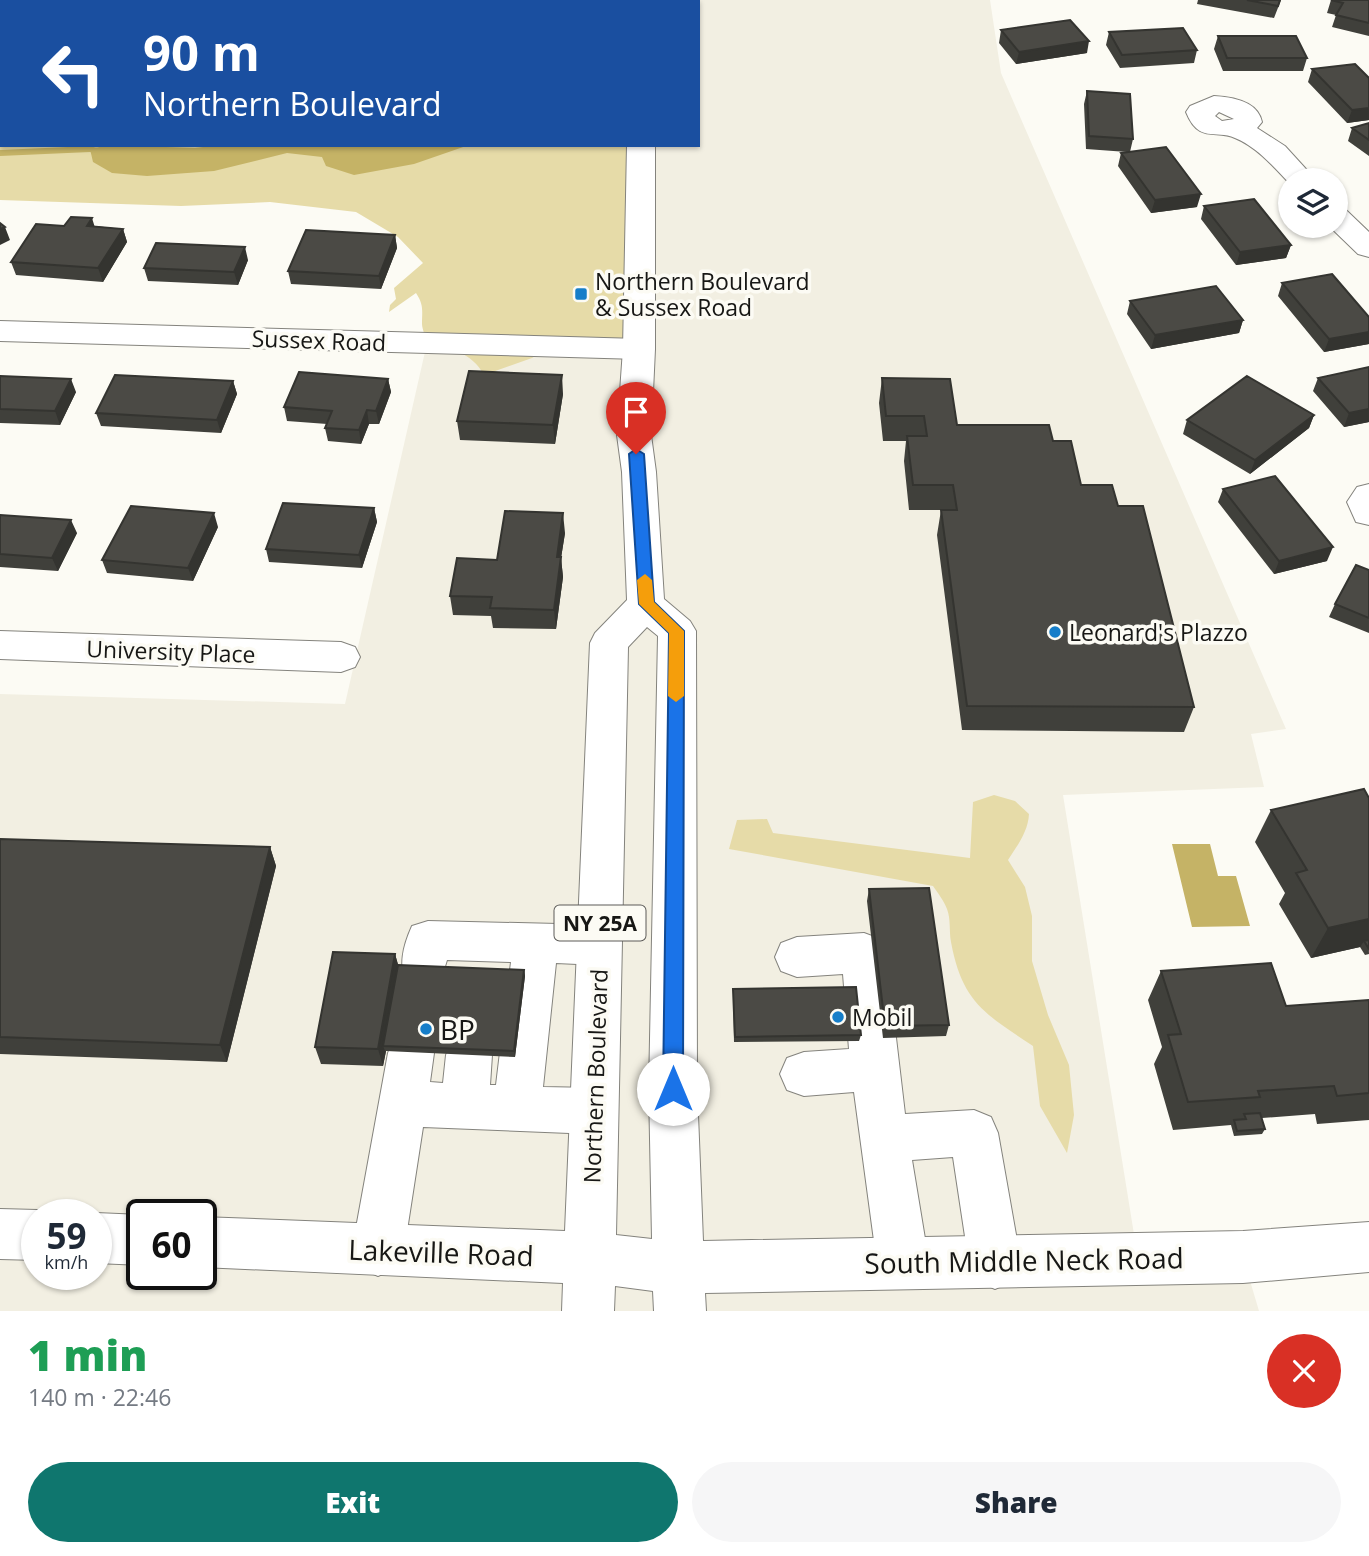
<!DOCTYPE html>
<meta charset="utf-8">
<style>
:root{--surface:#fff;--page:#f6f6f7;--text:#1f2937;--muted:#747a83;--accent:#0f766e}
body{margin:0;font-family:"Open Sans",sans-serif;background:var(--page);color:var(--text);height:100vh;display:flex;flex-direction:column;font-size:26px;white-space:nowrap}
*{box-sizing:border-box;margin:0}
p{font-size:23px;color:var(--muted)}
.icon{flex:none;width:38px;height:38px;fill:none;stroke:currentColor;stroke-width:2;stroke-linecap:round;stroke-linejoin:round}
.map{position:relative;height:1311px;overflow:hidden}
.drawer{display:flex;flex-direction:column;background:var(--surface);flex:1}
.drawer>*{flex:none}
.top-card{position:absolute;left:0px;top:0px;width:700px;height:147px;box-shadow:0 2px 5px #0004;background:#1a4fa0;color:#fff;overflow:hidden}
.controls{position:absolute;left:1278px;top:168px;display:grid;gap:14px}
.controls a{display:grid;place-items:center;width:70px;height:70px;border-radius:50%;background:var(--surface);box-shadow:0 2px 5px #0004;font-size:35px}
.speed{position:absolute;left:21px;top:1199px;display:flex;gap:14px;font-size:35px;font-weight:700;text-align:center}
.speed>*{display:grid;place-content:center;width:91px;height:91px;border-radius:50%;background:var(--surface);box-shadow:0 2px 5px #0004;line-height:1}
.speed small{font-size:18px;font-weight:400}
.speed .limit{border:4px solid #111;border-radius:10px;background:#fff;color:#111}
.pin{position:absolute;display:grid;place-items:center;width:60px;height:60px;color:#fff;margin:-72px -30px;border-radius:50% 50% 50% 0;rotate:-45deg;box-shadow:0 0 7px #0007}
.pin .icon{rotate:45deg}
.me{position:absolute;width:77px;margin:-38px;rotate:0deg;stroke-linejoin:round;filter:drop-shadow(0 0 5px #0008)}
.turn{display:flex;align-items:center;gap:24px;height:147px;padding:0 28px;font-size:32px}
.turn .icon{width:91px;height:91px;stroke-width:2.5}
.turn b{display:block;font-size:49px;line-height:60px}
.round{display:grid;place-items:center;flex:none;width:74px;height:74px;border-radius:37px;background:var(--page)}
.summary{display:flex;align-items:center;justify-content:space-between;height:119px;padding:0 28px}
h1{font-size:42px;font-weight:800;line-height:52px;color:#1e9e55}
.primary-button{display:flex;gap:14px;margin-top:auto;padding:14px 28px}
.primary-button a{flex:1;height:80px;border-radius:42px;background:var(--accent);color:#fff;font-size:28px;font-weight:800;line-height:80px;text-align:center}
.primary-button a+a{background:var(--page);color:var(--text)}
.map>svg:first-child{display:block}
</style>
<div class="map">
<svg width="1369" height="1311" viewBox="0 0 1369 1311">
<rect width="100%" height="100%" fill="#fcfbf4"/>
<path fill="#f2efe2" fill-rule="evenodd" d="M643,0H990L1001,73L1286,729L1251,734L1264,787L1063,795L1138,1259L1243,1257L1259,1311H0V694L345,704L427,343L642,145H698V2ZM37,1214H96V1274H37ZM142,1214H201V1274H142Z"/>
<path fill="#e6dba8" d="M0,140L2,145H642L639,349L543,351L532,358L484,375C472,352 450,349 427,343C426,337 422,329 422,324C422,311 424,305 416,293L389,312L390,305L396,299L394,288L423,263L398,237L356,212L270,202L181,206L0,200Z
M994,795L1015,801L1029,814C1028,832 1017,846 1008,860L1025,887L1032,916V961L1048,1015L1069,1065L1074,1115L1067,1153L1040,1106L1033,1046C985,1014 962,1002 951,942C949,932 951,919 947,909C944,901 938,893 933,886L729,849L737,820L767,819L773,833L970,858L973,802Z"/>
<path fill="#c5b366" d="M109,145L195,148L219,145H469L414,164L354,175L326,166L322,157L287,153L214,171L147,176L112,173L93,162L90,149Z
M1172,844H1210L1218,876H1236L1250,926L1192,927Z"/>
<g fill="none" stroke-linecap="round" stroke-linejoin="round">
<path fill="#c5b366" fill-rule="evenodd" d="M90,146L108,151L104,154L90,152L0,156V150Z"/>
<g stroke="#84837d" stroke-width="2">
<path id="minor" d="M295,0H319L294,2Z
M0,6H2V20H0Z
M1214,96C1232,97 1258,101 1262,122L1257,128L1285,146L1316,180H1290V184C1274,167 1257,147 1235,138C1215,129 1199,144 1186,112L1190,106ZM1219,112L1234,119L1222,121L1215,116Z
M1335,206L1345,209L1369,232V257L1358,254L1329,226H1335Z
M0,321L639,339L650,342L655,349L650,356L639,359L0,341Z
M1369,484V525L1356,522L1347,502L1357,487Z
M0,631L341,642L355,647L360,657L355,667L341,672L0,659Z
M428,921L599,925L615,931L621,945L615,959L599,965L556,963L543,1087L594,1088L611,1095L618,1111L611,1127L594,1134L423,1127L404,1250L396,1268L378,1276L360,1268L352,1250L388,1053L394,1038L411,1031L428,1038L434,1053L430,1082L443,1083L446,1055L452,1040L469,1033L486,1040L492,1055L490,1085H496L511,962L447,960L439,986L423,992L407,986C398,966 403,946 412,926Z
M864,933L880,939L886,953L905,1114L974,1110L991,1117L998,1133L1021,1263L1013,1281L995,1289L977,1281L969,1263L953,1157L912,1160L929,1263L921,1281L903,1289L885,1281L877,1263L854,1092L804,1096L787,1090L780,1074L787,1058L804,1052L849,1049L843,974L797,977L781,971L775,957L781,943L797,937Z"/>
</g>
<g stroke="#84837d" stroke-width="2">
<path id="major" d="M631,0H655V2H631Z
M627,145H655V349L651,435L656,472L664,599L690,621L696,631L697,1089L703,1241L1243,1231L1369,1222V1272L1243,1283L705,1293L706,1311H654L653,1291L615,1286L614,1311H562L563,1283L201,1267V1217L565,1231L590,643L595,633L627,600L622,472L617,435L623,349ZM647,627L658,636L649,1089L652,1239L616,1235L628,647Z
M0,1209L37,1210L48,1214H37V1260L0,1259Z
M96,1213L142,1215V1265L96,1263V1214H92Z"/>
</g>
<use href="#minor" fill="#fff" fill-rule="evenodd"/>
<use href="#major" fill="#fff" fill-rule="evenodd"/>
</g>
<path fill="#40403b" d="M371,0H435V2H370Z
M1198,0H1281L1274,18L1197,4Z
M1331,0H1369V36L1332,27L1336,15L1327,13Z
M1001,30L1087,53L1016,64L999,43Z
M1109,32L1197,50L1194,63L1120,68L1106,45Z
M1218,36L1307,58L1303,71H1223L1214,49Z
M2,42V65H0V44Z
M1312,69L1369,78V120L1347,123L1308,82Z
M0,85H2V134H0Z
M1087,91L1133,139L1130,152L1197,207L1151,213L1118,166L1121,153L1127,152L1086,149L1084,104Z
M1369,123V156L1348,141L1352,128Z
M1204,206L1291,245L1286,258L1236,265L1201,219Z
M64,226H95L123,229L127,242L103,282L16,275L11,262Z
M395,235L397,248L381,289L291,284L288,271Z
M248,260L238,285L148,281L144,268Z
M1282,283L1369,317V344L1324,352L1278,296Z
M1130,301L1243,320L1239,333L1151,349L1127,314Z
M1369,367V422L1344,427L1313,391L1318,378Z
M0,376L76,392L60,425L0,423Z
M882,378L957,425L1053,441L1081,485L1118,506L1194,707L1184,732L962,730L937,535L941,510H909L904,461L906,441H883L879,403Z
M388,379L391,392L379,424H369L361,444L328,441L325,428L327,424L287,421L284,407Z
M233,381L237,394L221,433L101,426L96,413Z
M563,394L555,444L460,440L457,421Z
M1314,415L1309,428L1250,474L1183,434L1187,420Z
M1223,489L1327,561L1274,574L1218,502Z
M374,508L377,522L362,568L269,562L266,549Z
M0,515L77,533L58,571L0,567Z
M218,527L193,581L107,573L102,560Z
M565,533L561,558L563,577L556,629L493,628L491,616L453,615L450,596L497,560Z
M1369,570V633L1329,617L1335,604Z
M1364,789L1369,954L1365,955L1360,947L1311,958L1279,904L1285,893L1255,842L1271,810Z
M0,839L270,847L276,866L227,1062L0,1054Z
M869,889L949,1025L946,1036L883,1038L867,901Z
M395,954L398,965L524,970L525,976L515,1057L386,1051L383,1066L321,1064L315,1047Z
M1161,971L1286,1006L1369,1000V1120L1317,1124L1315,1114L1262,1118L1265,1129L1262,1134L1234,1136L1231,1125L1173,1130L1154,1064L1162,1047L1148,1000Z
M733,995L861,1035L859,1041L734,1042Z"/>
<path fill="#343430" d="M1089,41L1087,53L1016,64L1019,52Z
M1369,108V120L1347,123L1352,110Z
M1201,194L1197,207L1151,213L1155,200Z
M92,218L96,231L87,226Z
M5,227L10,240L0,245V229Z
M123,229L127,242L103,282L98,268Z
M395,235L397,248L381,289L379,276Z
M1291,245L1286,258L1236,265L1240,252Z
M245,247L248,260L238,285L234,272Z
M1243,320L1239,333L1151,349L1155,335Z
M1369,332V344L1324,352L1329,339Z
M562,375L563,394L555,444L553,425Z
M71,379L76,392L60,425L55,411Z
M388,379L391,392L379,424L376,411Z
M233,381L237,394L221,433L217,420Z
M1369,409V422L1344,427L1349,413Z
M367,410L369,424L361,444L359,430Z
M1314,415L1309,428L1250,474L1255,460Z
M374,508L377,522L362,568L359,555Z
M214,513L218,527L193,581L188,568Z
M563,513L565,533L561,558L563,577L556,629L554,610L557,557Z
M71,520L77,533L58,571L52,558Z
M1333,547L1327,561L1274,574L1279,561Z
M270,847L276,866L227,1062L220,1045Z
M1369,919V945L1364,941L1360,947L1311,958L1328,928Z
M395,954L400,971L383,1046L385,1051H386L383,1066L378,1049Z
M524,970L525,976L515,1057L514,1051Z"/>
<path fill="#4b4a45" stroke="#343430" stroke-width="2" d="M371,0H418L417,2H370Z
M1247,0H1280L1278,6Z
M1331,0H1369V23L1336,15L1343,3Z
M1070,20L1089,41L1019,52L1001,30Z
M1183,28L1197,50L1122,55L1109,32Z
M1218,36H1296L1307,58H1227Z
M2,42V52H0V44Z
M1355,64L1369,78V108L1352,110L1312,69Z
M0,85H2V121H0Z
M1087,91L1130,94L1133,139L1089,136Z
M1369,123V140L1352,128Z
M1166,147L1201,194L1155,200L1121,153Z
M1254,199L1291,245L1240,252L1204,206Z
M71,217L92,218L87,226L123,229L98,268L11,262L36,224L64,226Z
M0,223L5,227L0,229Z
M306,230L395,235L379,276L288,271Z
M156,243L245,247L234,272L144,268Z
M1332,274L1369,317V332L1329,339L1282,283Z
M1216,286L1243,320L1155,335L1130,301Z
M1369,367V409L1349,413L1318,378Z
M469,371L562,375L553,425L457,421Z
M299,372L388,379L376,411L367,410L359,430L325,428L332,411L284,407Z
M115,375L233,381L217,420L96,413Z
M0,376L71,379L55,411L0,409Z
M1247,376L1314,415L1255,460L1187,420Z
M882,378L950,379L957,425H1049L1053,441H1071L1081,485H1112L1118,506H1143L1194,707L967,706L941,510H957L953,485H913L907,436H927L924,416H886Z
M1275,476L1333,547L1279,561L1223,489Z
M283,503L374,508L359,555L266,549Z
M131,506L214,513L188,568L102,560Z
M505,511L563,513L557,557H561L554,610L490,608L492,597L450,596L457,558L497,560Z
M0,515L71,520L52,558L0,554Z
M1356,565L1369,570V618L1335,604Z
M1364,789L1369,798V919L1328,928L1296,873L1307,870L1271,810Z
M0,839L270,847L220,1045L0,1037Z
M929,888L949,1025L885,1026L869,889Z
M1369,940V949L1364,941Z
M333,952L395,954L378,1049L315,1047Z
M1271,963L1286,1006L1369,1000V1093L1337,1096L1334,1086L1258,1091L1260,1097L1188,1102L1168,1035L1181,1034L1161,971Z
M398,965L524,970L514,1051L383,1046Z
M856,987L861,1035L735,1037L733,989Z
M1260,1113L1265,1129L1237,1131L1234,1120L1246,1119L1244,1114Z"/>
<path fill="#1a73e8" stroke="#114b97" stroke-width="2" d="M636,449L644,454L654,602L684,631L683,1089L680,1096L673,1098L666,1096L663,1089L669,633L639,604L629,454Z"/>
<path fill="#f59e0b" d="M645,574L652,580L654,602L684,631V696L676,702L668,696L669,633L639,604L637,580Z"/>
<g fill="#167ec9" stroke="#fcfbf4" stroke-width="2.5">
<rect x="574" y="287" width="14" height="14" rx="3.5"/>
<circle cx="1055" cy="632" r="7"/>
<circle cx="838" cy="1017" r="7"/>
<circle cx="426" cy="1029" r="7"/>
</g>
<g text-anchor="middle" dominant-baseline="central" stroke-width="7" stroke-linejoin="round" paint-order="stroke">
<rect fill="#fcfbf4" stroke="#5c5b58" stroke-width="2" x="554.5" y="905.5" width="91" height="35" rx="5"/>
<g font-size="21" font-weight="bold" fill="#171715">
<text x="600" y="923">NY 25A</text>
</g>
<g font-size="23" fill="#171715" stroke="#fcfbf4" text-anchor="start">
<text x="595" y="281">Northern Boulevard<tspan x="595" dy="26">&amp; Sussex Road</tspan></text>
<text x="1069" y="632">Leonard's Plazzo</text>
<text x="852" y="1017">Mobil</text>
</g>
<g font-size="23" fill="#171715" stroke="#fcfbf4">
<text transform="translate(319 340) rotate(2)">Sussex Road</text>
<text transform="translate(171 651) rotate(2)">University Place</text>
<text transform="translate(595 1076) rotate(-88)">Northern Boulevard</text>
</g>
<g font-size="28" fill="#171715" stroke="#fcfbf4" text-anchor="start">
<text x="440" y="1029">BP</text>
</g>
<g font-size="28" fill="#171715" stroke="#fcfbf4">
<text transform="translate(441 1252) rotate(2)">Lakeville Road</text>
<text transform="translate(1024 1260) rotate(-1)">South Middle Neck Road</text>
</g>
</g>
</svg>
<div class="controls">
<a><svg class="icon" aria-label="layers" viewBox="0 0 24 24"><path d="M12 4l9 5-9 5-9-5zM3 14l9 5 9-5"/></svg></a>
</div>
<div class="speed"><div>59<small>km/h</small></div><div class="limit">60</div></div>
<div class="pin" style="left:636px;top:454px;background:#d93025"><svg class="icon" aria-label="arrive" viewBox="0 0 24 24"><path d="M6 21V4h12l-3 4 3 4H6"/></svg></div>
<svg class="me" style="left:673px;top:1089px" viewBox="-20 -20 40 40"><circle r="19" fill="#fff"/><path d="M0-13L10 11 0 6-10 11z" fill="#1a73e8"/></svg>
<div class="top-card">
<div class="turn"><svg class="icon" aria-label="left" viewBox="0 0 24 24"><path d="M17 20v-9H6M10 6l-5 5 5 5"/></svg><div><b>90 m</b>Northern Boulevard</div></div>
</div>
</div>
<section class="drawer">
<div class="summary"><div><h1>1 min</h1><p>140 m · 22:46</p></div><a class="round" style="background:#d93025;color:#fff"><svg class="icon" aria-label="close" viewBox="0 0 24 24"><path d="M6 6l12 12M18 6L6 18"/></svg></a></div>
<div class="primary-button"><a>Exit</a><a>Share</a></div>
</section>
